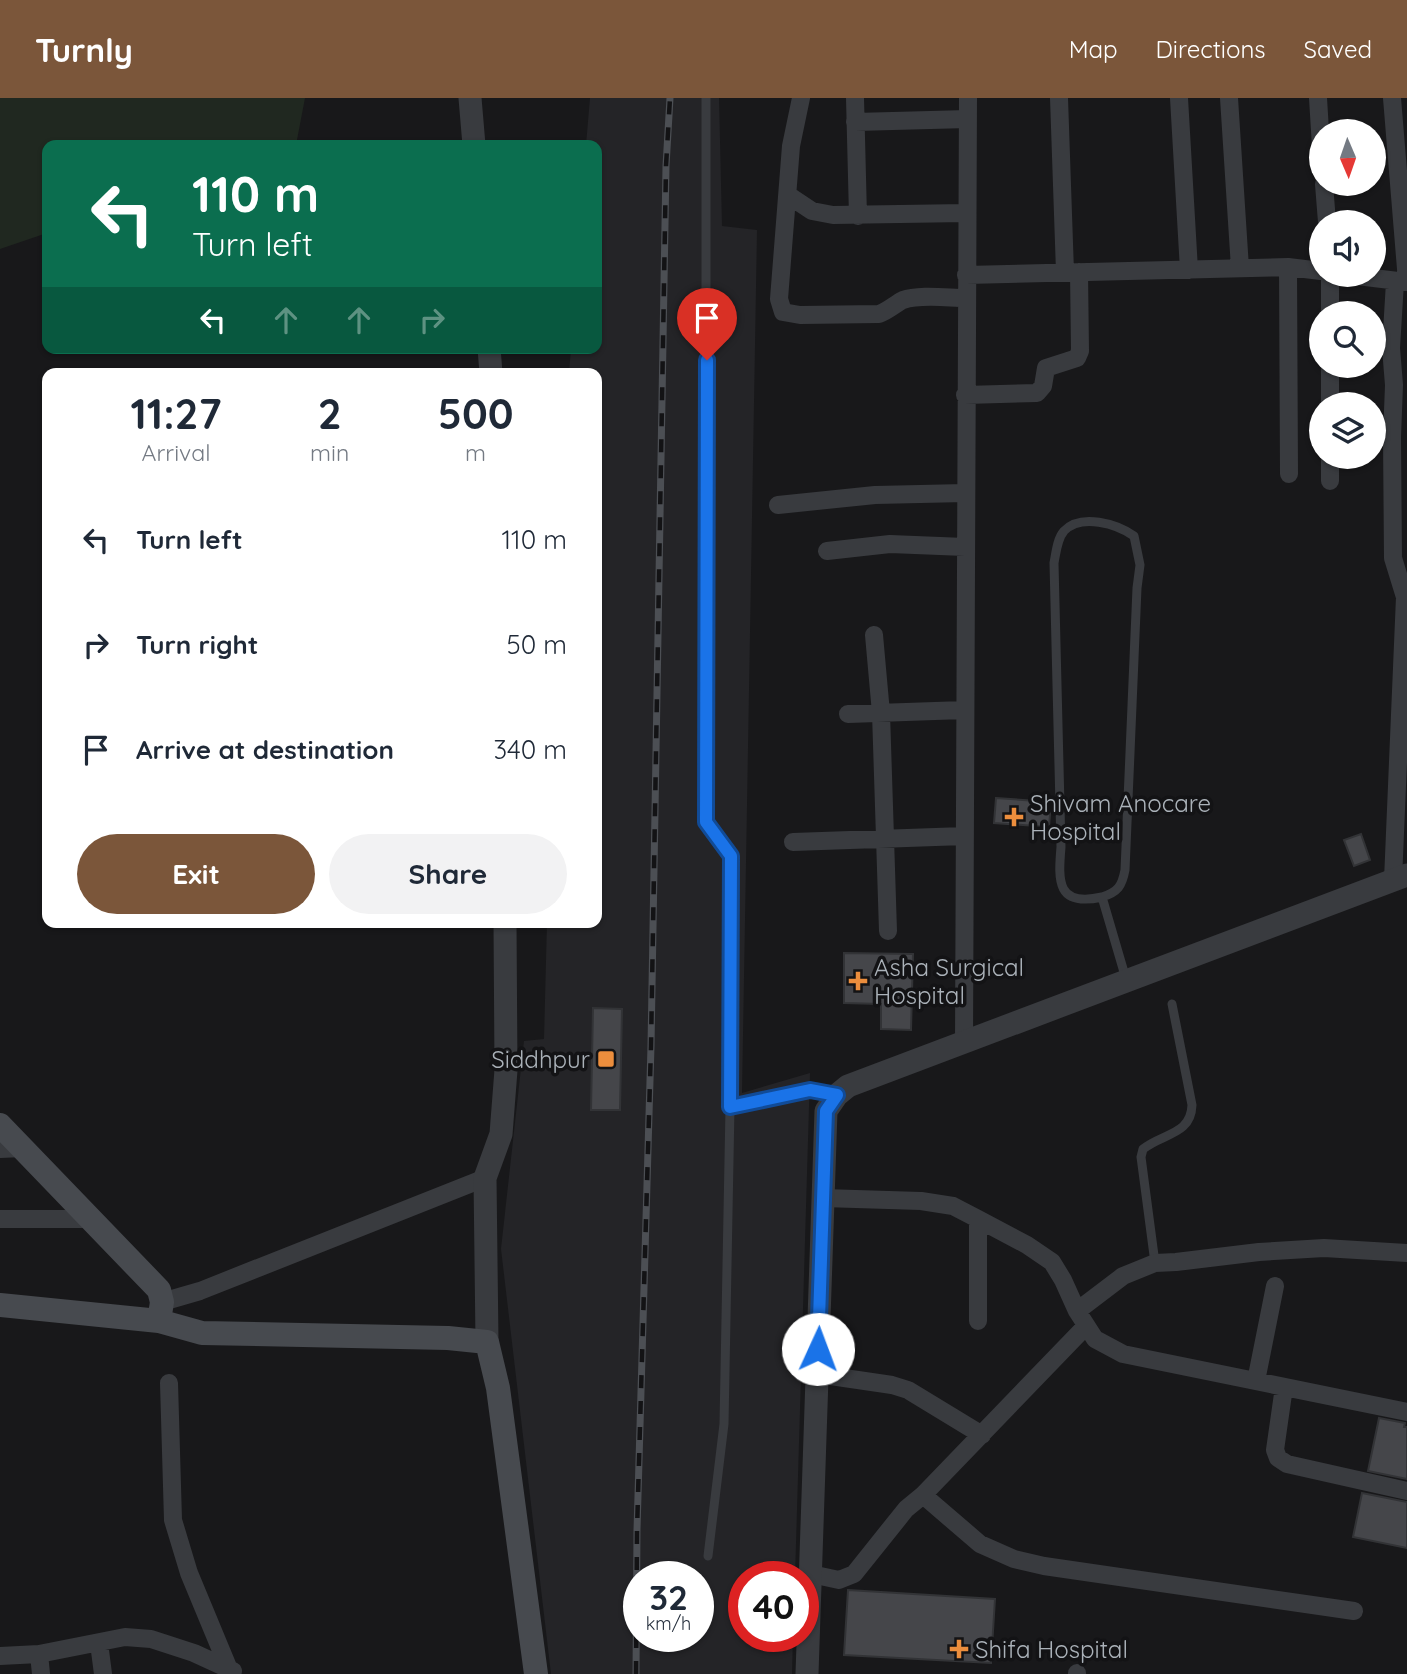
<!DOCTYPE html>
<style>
:root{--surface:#fff;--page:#f2f2f3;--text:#1f2937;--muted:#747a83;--accent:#7b563a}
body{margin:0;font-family:Quicksand,sans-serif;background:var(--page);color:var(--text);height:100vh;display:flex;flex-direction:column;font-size:26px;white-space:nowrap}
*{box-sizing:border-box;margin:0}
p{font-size:23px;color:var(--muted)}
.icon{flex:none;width:38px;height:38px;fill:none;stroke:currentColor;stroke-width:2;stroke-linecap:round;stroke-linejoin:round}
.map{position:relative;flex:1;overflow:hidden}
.side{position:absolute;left:42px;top:270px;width:560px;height:560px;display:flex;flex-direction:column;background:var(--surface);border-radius:14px;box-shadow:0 2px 5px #0004}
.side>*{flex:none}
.guide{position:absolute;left:42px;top:42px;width:560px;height:214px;border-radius:14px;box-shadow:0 2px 5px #0004;background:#0b6e4f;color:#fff;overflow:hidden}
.needle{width:46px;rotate:178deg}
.fabs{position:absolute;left:1309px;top:21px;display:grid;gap:14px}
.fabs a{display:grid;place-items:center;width:77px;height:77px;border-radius:50%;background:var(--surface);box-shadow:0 2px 5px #0004;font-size:35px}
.speed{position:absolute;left:623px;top:1463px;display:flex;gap:14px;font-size:35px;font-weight:700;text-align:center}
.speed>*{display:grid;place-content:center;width:91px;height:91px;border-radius:50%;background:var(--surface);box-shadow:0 2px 5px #0004;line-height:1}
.speed small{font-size:18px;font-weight:400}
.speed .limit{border:10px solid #d22;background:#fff;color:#111}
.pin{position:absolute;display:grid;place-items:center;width:60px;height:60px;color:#fff;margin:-72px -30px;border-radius:50% 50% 50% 0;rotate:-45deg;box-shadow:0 0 7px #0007}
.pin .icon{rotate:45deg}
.me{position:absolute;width:77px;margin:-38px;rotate:2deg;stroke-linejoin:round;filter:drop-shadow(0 0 5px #0008)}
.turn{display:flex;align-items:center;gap:24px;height:147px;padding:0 35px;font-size:32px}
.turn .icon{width:91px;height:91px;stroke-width:2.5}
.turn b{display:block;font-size:49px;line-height:60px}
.lanes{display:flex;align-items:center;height:66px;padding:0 35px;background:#0003;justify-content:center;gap:35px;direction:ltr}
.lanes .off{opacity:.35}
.eta{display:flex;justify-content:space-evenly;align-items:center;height:119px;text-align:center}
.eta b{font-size:42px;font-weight:700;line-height:49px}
.cta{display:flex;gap:14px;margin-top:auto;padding:14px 35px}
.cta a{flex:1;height:80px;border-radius:42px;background:var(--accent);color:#fff;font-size:28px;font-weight:700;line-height:80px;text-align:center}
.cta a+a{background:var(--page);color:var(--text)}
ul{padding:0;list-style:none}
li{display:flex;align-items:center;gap:21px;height:105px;padding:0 35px}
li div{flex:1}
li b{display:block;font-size:26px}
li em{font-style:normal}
header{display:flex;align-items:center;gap:42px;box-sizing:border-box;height:98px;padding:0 35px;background:var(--accent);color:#fff}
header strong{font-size:33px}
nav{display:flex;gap:38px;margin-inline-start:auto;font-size:24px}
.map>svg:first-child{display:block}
</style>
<header>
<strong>Turnly</strong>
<nav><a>Map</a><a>Directions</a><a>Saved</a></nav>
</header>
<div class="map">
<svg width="1407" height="1576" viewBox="0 0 1407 1576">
<rect width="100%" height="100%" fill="#18181a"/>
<path fill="#242427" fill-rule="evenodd" d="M590,0H719L722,128L757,132L742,995L810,975L795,1479H744V1538H793L792,1576H551L501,1151L524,943L544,941L547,824H597V275H569L571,250H597V47H586ZM639,1479H698V1538H639Z"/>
<path fill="#202820" d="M0,0H305L296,47H47V135L0,151Z"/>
<path fill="#45464a" stroke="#323336" stroke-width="2" d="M996,700L1051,704L1049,729L994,725Z
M1361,736L1370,762L1354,768L1344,742Z
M844,855L913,856L911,932L881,931V906L844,905Z
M593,910L622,911L620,1012H591Z
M1379,1320L1405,1325L1404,1329H1407V1381L1368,1373Z
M1362,1395L1407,1404V1450L1353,1439Z
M848,1492L995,1501L991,1565L844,1557Z"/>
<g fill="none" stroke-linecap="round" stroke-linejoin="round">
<path stroke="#393b3f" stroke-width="9" d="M706,0V724L731,758L730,1009L724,1326L708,1458
M1102,799C1057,809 1058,784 1061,749L1054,465C1056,455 1057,441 1064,433C1081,415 1117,426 1134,438L1140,467L1137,490L1125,772C1122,788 1118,794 1102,799L1126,881
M730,1009L810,992L836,997
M1155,1165L1141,1059L1143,1051C1163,1035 1191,1037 1192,1007L1172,906"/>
<path stroke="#393b3f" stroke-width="18" d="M801,0L791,48L779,201L783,214L800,217L879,216C888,213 895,206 903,202C919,196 949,200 966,200
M855,0L858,118
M1059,0L1065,174
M1179,0L1189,172
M1229,0L1240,170
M1318,0L1321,49
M1392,0L1407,183
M855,24L968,21
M1324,86L1327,124
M788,97L812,113L833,117L966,115
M1288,169L1289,376
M966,177L1288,169L1321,173
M1349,177L1407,184
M1330,215V177
M965,297L1037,295L1043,288L1046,270L1077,260L1080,253L1079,174
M1330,306V268
M1330,383V359
M778,407L875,397L965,395
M827,453L890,446L965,449
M874,537L881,615L888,833
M848,616L964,612
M793,744L964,738
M1393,782L1405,499L1393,460L1392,339L1394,287L1391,250L1395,184
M964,945L968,0
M0,1051L23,1050
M823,1100L921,1103L953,1108L978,1121L1027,1147L1052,1164L1063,1182L1077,1213L1095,1241L1123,1256L1407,1314
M0,1121H92
M978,1121V1223
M162,1204L200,1193L485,1080
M1077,1213L1123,1178L1155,1165L1176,1164L1259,1154L1324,1150L1407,1155
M817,1276L892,1287L908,1292L982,1337
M1256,1283L1275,1188
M169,1285L173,1422L189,1475L228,1569
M1284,1289L1275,1352L1278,1360L1287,1366L1407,1393
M923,1397L1086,1228
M811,1476L839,1482L854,1476L906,1411L923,1397L980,1446L1014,1461L1044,1468L1354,1513
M99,1545L103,1576
M39,1556L41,1576
M0,1558L39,1556L125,1539L151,1541L194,1555L233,1573
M1077,1575V1576"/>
<path stroke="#393b3f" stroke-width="23" d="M470,0L474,47
M489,250L491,275
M487,1244L485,1080L501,1036L506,972L505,824
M807,1576L826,1013L837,997L848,988L1407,777"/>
<path stroke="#474a4f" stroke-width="24" d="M0,1027L159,1192L162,1204L159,1223
M0,1207L159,1223L202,1235L448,1240L487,1244L498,1290L536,1576"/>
<g stroke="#4c4f54" stroke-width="7">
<path id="rail" d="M636,1576L637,1432L651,948L666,68L670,0"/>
</g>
<use href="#rail" stroke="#131315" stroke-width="4.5" stroke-dasharray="13" stroke-linecap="butt"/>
</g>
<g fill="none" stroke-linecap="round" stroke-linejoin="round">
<g stroke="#114b97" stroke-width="18">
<path id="route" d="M707,262L706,724L731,758L730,1009L810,992L837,997L826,1013L818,1251"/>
</g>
<use href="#route" stroke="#1a73e8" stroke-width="12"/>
</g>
<g fill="#ec8e3d" stroke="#131315" stroke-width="2.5">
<path d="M1010.5 708.5h7v7h7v7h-7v7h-7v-7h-7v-7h7z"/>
<path d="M854.5 872.5h7v7h7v7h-7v7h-7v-7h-7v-7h7z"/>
<rect x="597" y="952" width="18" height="18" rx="3.5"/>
<path d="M955.5 1540.5h7v7h7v7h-7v7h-7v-7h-7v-7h7z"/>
</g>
<g text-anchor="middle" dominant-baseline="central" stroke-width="7" stroke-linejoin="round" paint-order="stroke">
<g font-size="24" fill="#abb2b9" stroke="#131315" text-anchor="start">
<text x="1030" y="705">Shivam Anocare<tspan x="1030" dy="28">Hospital</tspan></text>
<text x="874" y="869">Asha Surgical<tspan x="874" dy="28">Hospital</tspan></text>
<text x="590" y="961" text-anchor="end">Siddhpur</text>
<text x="975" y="1551">Shifa Hospital</text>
</g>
</g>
</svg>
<div class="fabs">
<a><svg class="needle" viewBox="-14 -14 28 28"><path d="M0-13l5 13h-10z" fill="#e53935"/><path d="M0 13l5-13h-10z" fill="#747a83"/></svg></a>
<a><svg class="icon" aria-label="sound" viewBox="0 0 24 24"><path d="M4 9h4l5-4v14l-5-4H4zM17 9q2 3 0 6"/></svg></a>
<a><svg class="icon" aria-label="search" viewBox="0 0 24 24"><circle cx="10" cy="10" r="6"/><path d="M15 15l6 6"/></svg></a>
<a><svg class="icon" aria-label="layers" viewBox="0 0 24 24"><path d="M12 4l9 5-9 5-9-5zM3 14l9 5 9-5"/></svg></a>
</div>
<div class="speed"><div>32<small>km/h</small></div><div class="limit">40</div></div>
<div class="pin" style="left:707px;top:262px;background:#d93025"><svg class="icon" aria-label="arrive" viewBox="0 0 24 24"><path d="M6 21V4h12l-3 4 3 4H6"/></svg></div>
<svg class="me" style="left:818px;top:1251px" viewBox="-20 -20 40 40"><circle r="19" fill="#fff"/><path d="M0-13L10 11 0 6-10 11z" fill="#1a73e8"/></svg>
<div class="guide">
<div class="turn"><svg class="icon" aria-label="left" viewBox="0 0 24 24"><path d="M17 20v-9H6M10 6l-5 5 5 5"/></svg><div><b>110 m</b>Turn left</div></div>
<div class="lanes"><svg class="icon" aria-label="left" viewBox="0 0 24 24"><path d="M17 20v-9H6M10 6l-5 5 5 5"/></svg><svg class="icon off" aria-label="ahead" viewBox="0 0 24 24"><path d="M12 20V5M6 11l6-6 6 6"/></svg><svg class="icon off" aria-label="ahead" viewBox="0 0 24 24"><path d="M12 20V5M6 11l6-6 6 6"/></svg><svg class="icon off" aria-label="right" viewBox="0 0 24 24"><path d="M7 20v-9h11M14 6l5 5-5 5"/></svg></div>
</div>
<section class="side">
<div class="eta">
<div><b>11:27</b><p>Arrival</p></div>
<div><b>2</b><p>min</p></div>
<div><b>500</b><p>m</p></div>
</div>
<ul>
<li><svg class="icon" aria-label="left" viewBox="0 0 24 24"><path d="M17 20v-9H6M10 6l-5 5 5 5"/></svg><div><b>Turn left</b></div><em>110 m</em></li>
<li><svg class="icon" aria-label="right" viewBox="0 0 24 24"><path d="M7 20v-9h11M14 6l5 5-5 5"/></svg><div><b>Turn right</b></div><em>50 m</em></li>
<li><svg class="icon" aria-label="arrive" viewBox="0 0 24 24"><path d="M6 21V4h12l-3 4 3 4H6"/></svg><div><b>Arrive at destination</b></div><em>340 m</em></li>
</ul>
<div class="cta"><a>Exit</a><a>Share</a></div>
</section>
</div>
